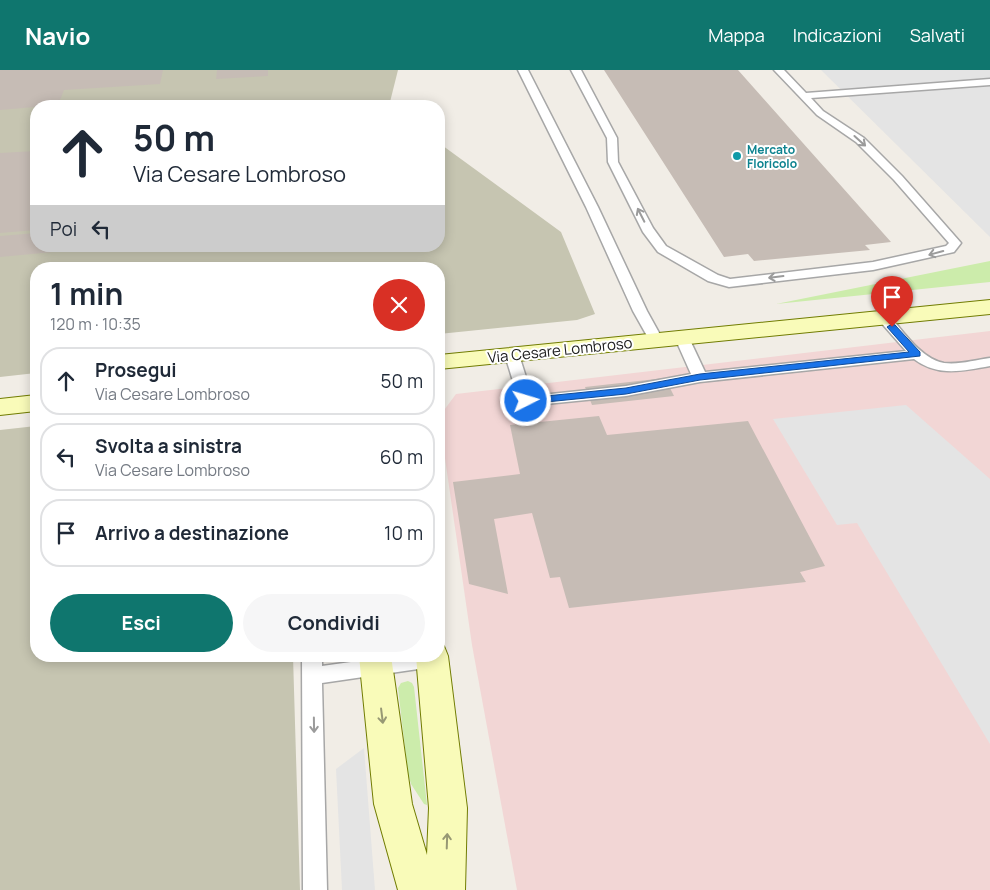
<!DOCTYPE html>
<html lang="it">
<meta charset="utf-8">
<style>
:root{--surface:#fff;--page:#f6f6f7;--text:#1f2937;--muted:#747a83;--line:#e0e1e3;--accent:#0f766e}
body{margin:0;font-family:Manrope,sans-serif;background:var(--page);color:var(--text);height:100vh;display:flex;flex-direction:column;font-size:19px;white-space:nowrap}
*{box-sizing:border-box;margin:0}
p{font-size:16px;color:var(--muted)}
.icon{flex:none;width:28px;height:28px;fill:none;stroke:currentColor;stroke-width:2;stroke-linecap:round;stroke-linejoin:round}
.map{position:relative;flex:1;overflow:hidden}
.drawer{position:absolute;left:30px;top:192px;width:415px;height:400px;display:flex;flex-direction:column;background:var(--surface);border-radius:20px;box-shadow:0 2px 12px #0003}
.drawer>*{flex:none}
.top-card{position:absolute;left:30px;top:30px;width:415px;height:152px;border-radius:20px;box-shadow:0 2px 12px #0003;background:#fff;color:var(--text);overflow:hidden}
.pin{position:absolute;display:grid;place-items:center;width:42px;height:42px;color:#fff;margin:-51px -21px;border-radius:50% 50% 50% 0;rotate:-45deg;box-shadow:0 0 5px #0007}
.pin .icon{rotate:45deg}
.me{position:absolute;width:55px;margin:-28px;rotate:85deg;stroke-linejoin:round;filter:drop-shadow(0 0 4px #0008)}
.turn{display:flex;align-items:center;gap:18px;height:105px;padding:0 20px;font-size:22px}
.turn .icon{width:65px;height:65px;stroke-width:2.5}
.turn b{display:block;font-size:35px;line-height:42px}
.then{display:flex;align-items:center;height:48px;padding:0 20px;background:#0003;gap:10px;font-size:19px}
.round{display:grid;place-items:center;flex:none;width:52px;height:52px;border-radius:26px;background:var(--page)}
.overview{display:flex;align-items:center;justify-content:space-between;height:85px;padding:0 20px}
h1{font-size:30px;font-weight:700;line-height:38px}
.button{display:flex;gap:10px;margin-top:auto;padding:10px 20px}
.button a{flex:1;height:58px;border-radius:30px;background:var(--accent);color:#fff;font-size:20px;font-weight:700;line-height:58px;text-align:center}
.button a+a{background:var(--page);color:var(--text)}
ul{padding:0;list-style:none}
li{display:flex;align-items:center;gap:15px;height:68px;margin:0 10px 8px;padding:0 10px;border:2px solid var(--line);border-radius:20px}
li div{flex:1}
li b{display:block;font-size:19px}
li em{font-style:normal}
header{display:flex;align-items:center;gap:30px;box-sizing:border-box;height:70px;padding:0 25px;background:var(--accent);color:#fff}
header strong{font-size:24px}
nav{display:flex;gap:28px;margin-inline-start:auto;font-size:18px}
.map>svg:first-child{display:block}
</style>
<header>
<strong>Navio</strong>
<nav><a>Mappa</a><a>Indicazioni</a><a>Salvati</a></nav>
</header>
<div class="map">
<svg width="990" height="820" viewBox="0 0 990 820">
<rect width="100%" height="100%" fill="#f1ede6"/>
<path fill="#f2d6d5" d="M990,261V820H517L472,575L439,347L456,324Z"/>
<path fill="#c6c5b1" d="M0,0H398L389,36H36V176H439V73L561,162L595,244L577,250L439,264V199H36V303L0,307Z
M36,356V586H293L300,820H0V360Z"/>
<path fill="#ccecab" d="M990,191V212L776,234Z
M408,611L412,613L414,617L427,735L424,734L411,714L408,704L398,618L401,613Z"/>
<path fill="#e4e4e4" d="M821,0H990V167Z
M906,335L990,409V674L857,453L837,455L773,349Z
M364,678L375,820H342L336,699Z"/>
<path fill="#c6bcb5" d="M0,0H163L160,14L64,20L58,35L0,40Z
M217,0H268V6L216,9Z
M604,0H738L891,172L865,175L870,180L754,191L748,184L724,187Z
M36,81V160L0,163V83Z
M36,163V176H96V178L0,187V166Z
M665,308L674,326L592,335L585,317Z
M599,346L607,365L748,351L825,496L800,502L806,512L569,538L560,507L550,508L532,443L494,449L508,524L469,514L453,412L520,404L510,355Z"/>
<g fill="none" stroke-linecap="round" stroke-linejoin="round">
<g stroke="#a7a7a7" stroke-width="3">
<path id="lane" d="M518,0H528L598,137L647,241L663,270L661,273H651L633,241L586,137Z
M571,0H581L617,68L618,92L653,158L666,176L718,205L730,209L873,192L946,176L949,173L894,110L856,72L817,45L774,0H784L806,23L990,9V15L811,28L823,41L864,68L902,106L961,173L954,182L873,200L729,217L708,211L658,182L643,162L608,92L607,68Z
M884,244L889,245C903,261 921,289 944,293C959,295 975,290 990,288V296C962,301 938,307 914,289L700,312L626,326L526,336L521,334L519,331L505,285L507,282H517L519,285L532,326L626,316L691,304L675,268L682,264L689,268L705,302L906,281L877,248Z
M439,583L442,589L439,595L432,597L322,613L327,820H303L302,586H322V596L394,586H439Z"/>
</g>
<g stroke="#717c02" stroke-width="2">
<path id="secondary" d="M990,230V244L439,299V285Z
M36,325V341L0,345V329Z
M439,575L444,576L448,586L467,738L465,820H398L374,734L359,586H391L412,734L427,785L429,738L416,586H439Z"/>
</g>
<use href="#lane" fill="#fff" fill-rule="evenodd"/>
<use href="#secondary" fill="#f9fbb9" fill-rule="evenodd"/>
</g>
<defs><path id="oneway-shaft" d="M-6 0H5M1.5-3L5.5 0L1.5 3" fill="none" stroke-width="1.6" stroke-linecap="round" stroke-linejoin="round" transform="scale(1.25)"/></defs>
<g stroke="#9b9b9b">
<use href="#oneway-shaft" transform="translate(860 71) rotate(42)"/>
<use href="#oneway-shaft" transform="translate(641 145) rotate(-117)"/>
<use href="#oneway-shaft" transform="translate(936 183) rotate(165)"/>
<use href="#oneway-shaft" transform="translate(776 207) rotate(173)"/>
<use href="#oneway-shaft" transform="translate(314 655) rotate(89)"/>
</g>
<g stroke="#979874">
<use href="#oneway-shaft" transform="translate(382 646) rotate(83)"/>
<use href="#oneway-shaft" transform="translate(447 771) rotate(-88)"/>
</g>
<path fill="#1a73e8" stroke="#114b97" d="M892,254L895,255L920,282V286L700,310L626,324L526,334L521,331L526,328L626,318L700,304L909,282L887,257Z"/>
<circle fill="#0f9aa8" stroke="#fff" stroke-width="2" cx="737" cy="86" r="5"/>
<g text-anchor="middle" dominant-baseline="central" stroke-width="4" stroke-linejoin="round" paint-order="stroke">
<g font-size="12" font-weight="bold" fill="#0d838f" stroke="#fff" text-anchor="start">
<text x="747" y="79">Mercato<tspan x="747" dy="14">Floricolo</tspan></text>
</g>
<g font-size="15" fill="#202020" stroke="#fff">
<text transform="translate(560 280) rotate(-6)">Via Cesare Lombroso</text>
</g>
</g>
</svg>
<div class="pin" style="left:892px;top:257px;background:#d93025"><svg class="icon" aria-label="arrive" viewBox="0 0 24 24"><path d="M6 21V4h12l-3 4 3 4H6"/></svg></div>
<svg class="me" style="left:526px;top:331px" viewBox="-20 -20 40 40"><circle r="17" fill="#1a73e8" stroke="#fff" stroke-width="3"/><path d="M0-11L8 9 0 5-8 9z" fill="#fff"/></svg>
<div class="top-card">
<div class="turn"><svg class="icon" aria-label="ahead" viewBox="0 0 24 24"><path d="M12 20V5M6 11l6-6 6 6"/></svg><div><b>50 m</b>Via Cesare Lombroso</div></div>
<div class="then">Poi<svg class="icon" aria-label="left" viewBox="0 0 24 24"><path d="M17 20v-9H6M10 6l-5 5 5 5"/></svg></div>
</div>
<section class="drawer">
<div class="overview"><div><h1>1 min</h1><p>120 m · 10:35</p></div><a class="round" style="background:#d93025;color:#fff"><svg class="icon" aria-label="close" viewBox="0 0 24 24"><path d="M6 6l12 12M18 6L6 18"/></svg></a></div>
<ul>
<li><svg class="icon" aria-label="ahead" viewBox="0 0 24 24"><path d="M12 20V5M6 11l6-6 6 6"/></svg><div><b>Prosegui</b><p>Via Cesare Lombroso</p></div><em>50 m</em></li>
<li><svg class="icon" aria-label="left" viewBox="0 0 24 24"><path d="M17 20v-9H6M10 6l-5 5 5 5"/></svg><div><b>Svolta a sinistra</b><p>Via Cesare Lombroso</p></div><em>60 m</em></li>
<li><svg class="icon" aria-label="arrive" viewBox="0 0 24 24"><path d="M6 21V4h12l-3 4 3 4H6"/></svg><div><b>Arrivo a destinazione</b></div><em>10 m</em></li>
</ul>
<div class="button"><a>Esci</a><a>Condividi</a></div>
</section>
</div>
